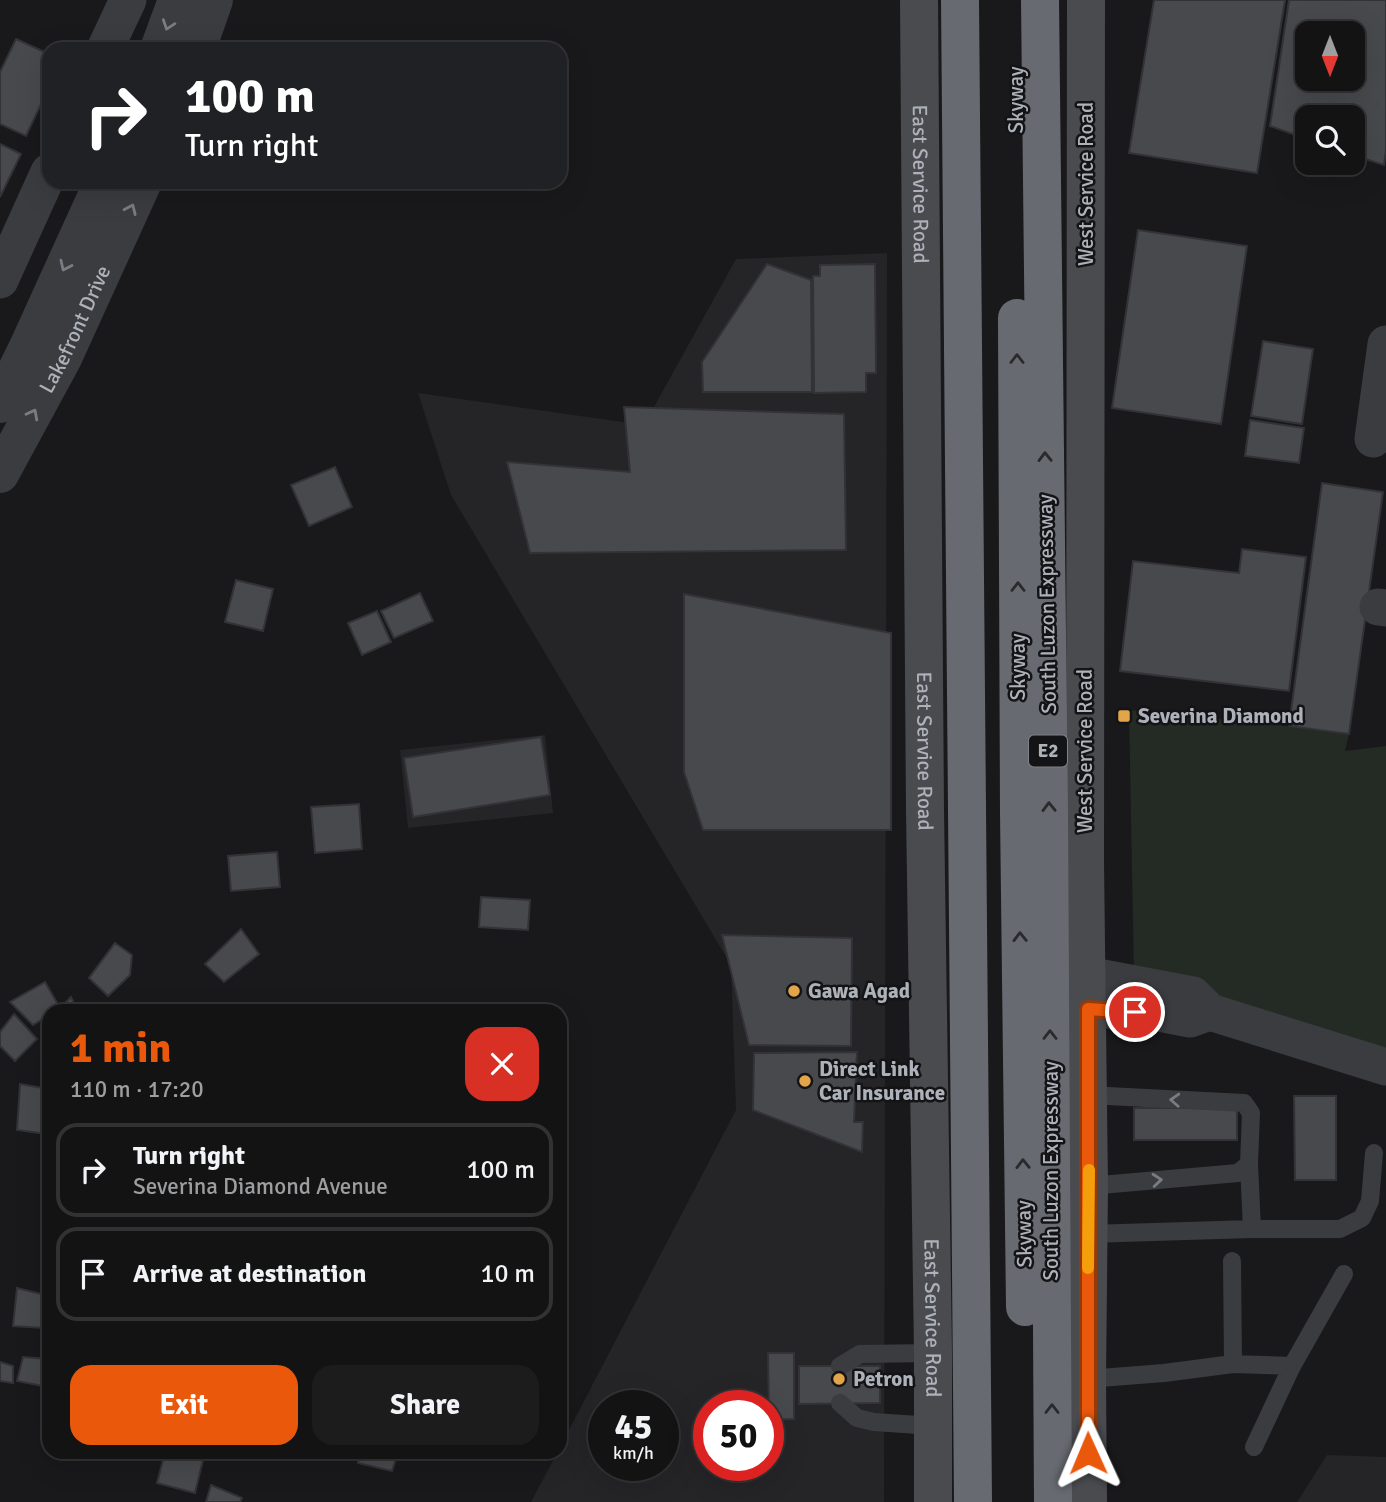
<!DOCTYPE html>
<meta charset="utf-8">
<style>
:root{--surface:#131314;--page:#1c1c1d;--text:#f1f3f6;--muted:#9d9ea0;--line:#323234;--accent:#ea580c}
body{margin:0;font-family:Signika,sans-serif;background:var(--page);color:var(--text);height:100vh;display:flex;flex-direction:column;font-size:26px;white-space:nowrap}
*{box-sizing:border-box;margin:0}
p{font-size:23px;color:var(--muted)}
.icon{flex:none;width:38px;height:38px;fill:none;stroke:currentColor;stroke-width:2;stroke-linecap:round;stroke-linejoin:round}
.map{position:relative;flex:1;overflow:hidden}
.sheet{position:absolute;left:42px;top:1004px;width:525px;height:455px;display:flex;flex-direction:column;background:var(--surface);border-radius:21px;box-shadow:0 7px 28px #0002,0 0 0 2px var(--line)}
.sheet>*{flex:none}
.banner{position:absolute;left:42px;top:42px;width:525px;height:147px;border-radius:21px;box-shadow:0 7px 28px #0002,0 0 0 2px var(--line);background:#202124;color:#fff;overflow:hidden}
.needle{width:46px;rotate:180deg}
.tools{position:absolute;left:1295px;top:21px;display:grid;gap:14px}
.tools a{display:grid;place-items:center;width:70px;height:70px;border-radius:14px;background:var(--surface);box-shadow:0 7px 28px #0002,0 0 0 2px var(--line);font-size:35px}
.speed{position:absolute;left:588px;top:1390px;display:flex;gap:14px;font-size:35px;font-weight:700;text-align:center}
.speed>*{display:grid;place-content:center;width:91px;height:91px;border-radius:50%;background:var(--surface);box-shadow:0 7px 28px #0002,0 0 0 2px var(--line);line-height:1}
.speed small{font-size:18px;font-weight:400}
.speed .limit{border:10px solid #d22;background:#fff;color:#111}
.pin{position:absolute;display:grid;place-items:center;width:60px;height:60px;color:#fff;margin:-30px;border:4px solid #fff;border-radius:50%;box-shadow:0 2px 7px #0007}
.me{position:absolute;width:77px;margin:-38px;rotate:359deg;stroke-linejoin:round;filter:drop-shadow(0 0 5px #0008)}
.turn{display:flex;align-items:center;gap:24px;height:147px;padding:0 28px;font-size:32px}
.turn .icon{width:91px;height:91px;stroke-width:2.5}
.turn b{display:block;font-size:49px;line-height:60px}
.round{display:grid;place-items:center;flex:none;width:74px;height:74px;border-radius:21px;background:var(--page)}
.overview{display:flex;align-items:center;justify-content:space-between;height:119px;padding:0 28px}
h1{font-size:42px;font-weight:700;line-height:52px;color:var(--accent)}
.action{display:flex;gap:14px;margin-top:auto;padding:14px 28px}
.action a{flex:1;height:80px;border-radius:21px;background:var(--accent);color:#fff;font-size:28px;font-weight:700;line-height:80px;text-align:center}
.action a+a{background:var(--page);color:var(--text)}
ul{padding:0;list-style:none}
li{display:flex;align-items:center;gap:21px;height:94px;margin:0 14px 10px;padding:0 14px;border:4px solid var(--line);border-radius:21px}
li div{flex:1}
li b{display:block;font-size:26px}
li em{font-style:normal}
.map>svg:first-child{display:block}
</style>
<div class="map">
<svg width="1386" height="1502" viewBox="0 0 1386 1502">
<rect width="100%" height="100%" fill="#19191b"/>
<path fill="#252528" fill-rule="evenodd" d="M887,253L884,1502H531L557,1453L560,1452V1447L736,1110L731,965L451,495L418,393L644,425L736,259ZM604,1405H663V1465H604ZM709,1405H768V1465H709Z
M545,735L553,813L408,828L400,750Z
M1327,1455L1386,1457V1502H1297Z"/>
<path fill="#232b24" d="M1129,710L1297,727L1349,734L1345,751L1386,746V1053L1134,978Z"/>
<path fill="#48494d" stroke="#333337" stroke-width="2" fill-rule="evenodd" d="M1154,0H1285L1257,173L1129,153Z
M1289,0H1386V150L1384,165L1353,155V117H1307V139L1270,126ZM1307,33H1353V79H1307Z
M16,39L49,54V87L26,136L0,124V72Z
M0,144L21,154L0,197Z
M1138,230L1247,246L1221,424L1112,408Z
M767,264L811,280L812,392H703L702,362Z
M875,264L876,373H866V392L814,393L813,276H820V265Z
M1263,341L1313,349L1302,424L1251,416Z
M624,407L844,414L846,550L530,553L507,462L630,472Z
M1250,420L1304,428L1299,463L1245,456Z
M335,467L352,507L309,526L291,485Z
M1322,483L1383,492L1349,734L1289,726Z
M1242,549L1306,557L1289,691L1120,671L1133,561L1239,573Z
M236,580L273,589L263,631L225,622Z
M420,593L433,621L394,638L381,611Z
M684,594L891,633V830H703L684,772Z
M377,611L391,642L362,655L348,623Z
M541,737L550,795L413,817L404,758Z
M359,804L362,849L315,853L311,807Z
M277,852L280,887L231,891L228,856Z
M481,897L530,900L528,930L479,927Z
M241,929L259,954L224,982L205,964Z
M722,935L852,938L851,1046L749,1045Z
M115,943L132,955L130,975L108,996L89,978Z
M45,982L60,1008L54,1012H49V1015L33,1025L10,1002Z
M71,997L78,1012H56Z
M14,1014L37,1039L15,1061L0,1046V1032Z
M857,1052L854,1122H863L862,1152L753,1110L754,1053Z
M20,1084L49,1089L47,1134L17,1130Z
M1294,1096H1336V1180H1295Z
M1134,1108H1237V1140H1134Z
M17,1288L49,1296L44,1328L13,1326Z
M768,1353H794V1419L769,1420Z
M23,1357L47,1359L43,1386L17,1381Z
M0,1362L13,1366V1383L0,1381Z
M799,1366H880V1403L799,1404Z
M165,1452H174L203,1460L195,1493L157,1483Z
M359,1452H398L392,1471L358,1463Z
M211,1485L242,1498L240,1502H206Z"/>
<g fill="none" stroke-linecap="round" stroke-linejoin="round">
<path stroke="#3a3c40" stroke-width="18" d="M1088,1095L1244,1103L1251,1113L1249,1164L1238,1173L1089,1186
M1249,1164L1252,1229
M1088,1234L1252,1229H1340L1362,1218L1370,1201L1374,1153
M1232,1261L1233,1364
M840,1366L860,1354L933,1353
M1087,1379L1164,1373L1233,1364L1292,1366
M840,1403L857,1418L874,1422L933,1426
M1254,1447L1292,1366L1344,1274"/>
<path stroke="#3a3c40" stroke-width="37" d="M105,49L128,0
M0,280L49,172
M1373,439L1386,344
M1378,607L1386,608
M1087,975L1193,995L1210,1012L1386,1067
M1088,1009L1159,1013L1190,1019L1204,1014"/>
<g stroke="#3a3c40" stroke-width="38">
<path d="M159,49L177,0"/>
<path d="M197,49L214,0"/>
<path d="M0,404L28,347L103,182"/>
<path id="s1" d="M0,474L63,358L143,182"/>
</g>
<g stroke="#494b4f" stroke-width="38">
<path id="s2" d="M919,0L925,810L933,1353V1502"/>
<path d="M1086,0L1085,862L1089,1186L1087,1379L1088,1502"/>
</g>
<path stroke="#676a70" stroke-width="38" d="M960,0L973,1502
M1040,0L1049,813L1053,1502
M1017,318L1019,813L1025,1307"/>
</g>
<defs><path id="oneway-chevron" d="M-2-3.5L2.5 0L-2 3.5" fill="none" stroke-width="1.6" stroke-linecap="round" stroke-linejoin="round" transform="scale(1.75)"/></defs>
<g stroke="#797c83">
<use href="#oneway-chevron" transform="translate(168 25) rotate(109)"/>
<use href="#oneway-chevron" transform="translate(131 209) rotate(-66)"/>
<use href="#oneway-chevron" transform="translate(65 266) rotate(115)"/>
<use href="#oneway-chevron" transform="translate(33 414) rotate(-62)"/>
<use href="#oneway-chevron" transform="translate(1175 1100) rotate(-177)"/>
<use href="#oneway-chevron" transform="translate(1157 1180) rotate(-5)"/>
</g>
<g stroke="#292a2c">
<use href="#oneway-chevron" transform="translate(1017 359) rotate(-90)"/>
<use href="#oneway-chevron" transform="translate(1045 457) rotate(-91)"/>
<use href="#oneway-chevron" transform="translate(1018 587) rotate(-90)"/>
<use href="#oneway-chevron" transform="translate(1049 807) rotate(-91)"/>
<use href="#oneway-chevron" transform="translate(1020 937) rotate(-91)"/>
<use href="#oneway-chevron" transform="translate(1050 1035) rotate(-90)"/>
<use href="#oneway-chevron" transform="translate(1023 1164) rotate(-91)"/>
<use href="#oneway-chevron" transform="translate(1052 1409) rotate(-90)"/>
</g>
<g fill="none" stroke-linecap="round" stroke-linejoin="round">
<g stroke="#983908" stroke-width="18">
<path id="route" d="M1088,1453V1009L1135,1012"/>
</g>
<use href="#route" stroke="#ea580c" stroke-width="12"/>
<path stroke="#f59e0b" stroke-width="12" d="M1088,1268L1089,1170"/>
</g>
<g fill="#e3a549" stroke="#141416" stroke-width="2.5">
<rect x="1117" y="709" width="14" height="14" rx="3.5"/>
<circle cx="794" cy="991" r="7"/>
<circle cx="805" cy="1081" r="7"/>
<circle cx="839" cy="1379" r="7"/>
</g>
<g text-anchor="middle" dominant-baseline="central" stroke-width="5" stroke-linejoin="round" paint-order="stroke">
<rect fill="#141416" stroke="#7f8288" stroke-width="2" x="1029" y="735.5" width="38" height="31" rx="5"/>
<g font-size="19" font-weight="bold" fill="#adb1b9">
<text x="1048" y="751">E2</text>
</g>
<g font-size="21" fill="#adb1b9" stroke="#141416">
<text transform="translate(1016 100) rotate(-90)">Skyway</text>
<text stroke="none"><textPath href="#s2" startOffset="184">East Service Road</textPath></text>
<text transform="translate(1086 184) rotate(-90)">West Service Road</text>
<text stroke="none"><textPath href="#s1" startOffset="163">Lakefront Drive</textPath></text>
<text transform="translate(1047 604) rotate(-91)">South Luzon Expressway</text>
<text transform="translate(1018 667) rotate(-90)">Skyway</text>
<text stroke="none"><textPath href="#s2" startOffset="751">East Service Road</textPath></text>
<text transform="translate(1085 751) rotate(-90)">West Service Road</text>
<text transform="translate(1051 1171) rotate(-90)">South Luzon Expressway</text>
<text transform="translate(1024 1234) rotate(-91)">Skyway</text>
<text stroke="none"><textPath href="#s2" startOffset="1318">East Service Road</textPath></text>
</g>
<g font-size="21" font-weight="bold" fill="#adb1b9" stroke="#141416" text-anchor="start">
<text x="1138" y="716">Severina Diamond</text>
<text x="808" y="991">Gawa Agad</text>
<text x="819" y="1069">Direct Link<tspan x="819" dy="24">Car Insurance</tspan></text>
<text x="853" y="1379">Petron</text>
</g>
</g>
</svg>
<div class="tools">
<a><svg class="needle" viewBox="-14 -14 28 28"><path d="M0-13l5 13h-10z" fill="#e53935"/><path d="M0 13l5-13h-10z" fill="#9d9ea0"/></svg></a>
<a><svg class="icon" aria-label="search" viewBox="0 0 24 24"><circle cx="10" cy="10" r="6"/><path d="M15 15l6 6"/></svg></a>
</div>
<div class="speed"><div>45<small>km/h</small></div><div class="limit">50</div></div>
<div class="pin" style="left:1135px;top:1012px;background:#d93025"><svg class="icon" aria-label="arrive" viewBox="0 0 24 24"><path d="M6 21V4h12l-3 4 3 4H6"/></svg></div>
<svg class="me" style="left:1088px;top:1453px" viewBox="-20 -20 40 40"><path d="M0-17L14 15 0 8-14 15z" fill="#ea580c" stroke="#fff" stroke-width="4"/></svg>
<div class="banner">
<div class="turn"><svg class="icon" aria-label="right" viewBox="0 0 24 24"><path d="M7 20v-9h11M14 6l5 5-5 5"/></svg><div><b>100 m</b>Turn right</div></div>
</div>
<section class="sheet">
<div class="overview"><div><h1>1 min</h1><p>110 m · 17:20</p></div><a class="round" style="background:#d93025;color:#fff"><svg class="icon" aria-label="close" viewBox="0 0 24 24"><path d="M6 6l12 12M18 6L6 18"/></svg></a></div>
<ul>
<li><svg class="icon" aria-label="right" viewBox="0 0 24 24"><path d="M7 20v-9h11M14 6l5 5-5 5"/></svg><div><b>Turn right</b><p>Severina Diamond Avenue</p></div><em>100 m</em></li>
<li><svg class="icon" aria-label="arrive" viewBox="0 0 24 24"><path d="M6 21V4h12l-3 4 3 4H6"/></svg><div><b>Arrive at destination</b></div><em>10 m</em></li>
</ul>
<div class="action"><a>Exit</a><a>Share</a></div>
</section>
</div>
